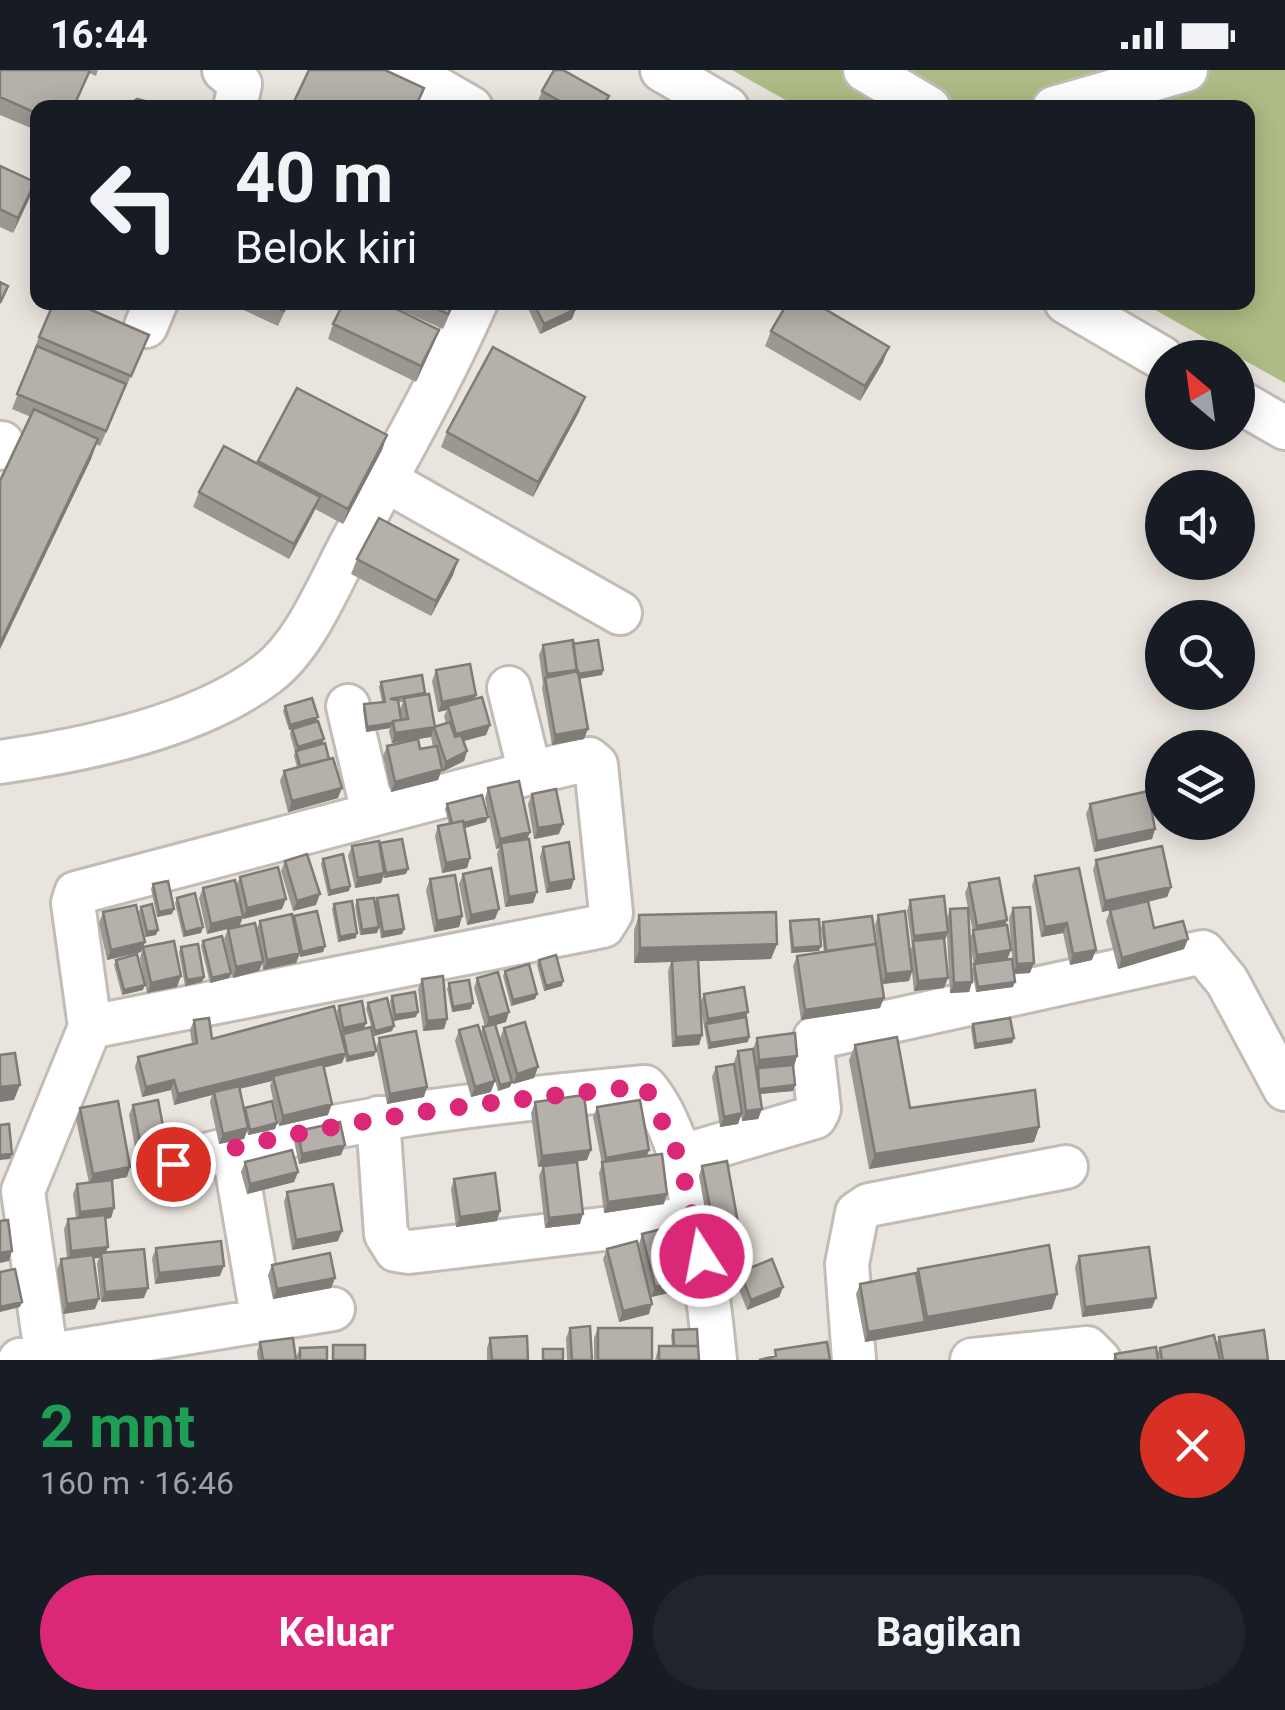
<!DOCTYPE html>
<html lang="id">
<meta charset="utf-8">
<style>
:root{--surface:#171b24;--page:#20242c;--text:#f1f3f6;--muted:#9ea1a6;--accent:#db2777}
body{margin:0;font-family:Roboto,sans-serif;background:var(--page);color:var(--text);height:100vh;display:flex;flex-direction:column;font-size:38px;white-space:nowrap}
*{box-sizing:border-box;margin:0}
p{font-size:32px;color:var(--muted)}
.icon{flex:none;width:55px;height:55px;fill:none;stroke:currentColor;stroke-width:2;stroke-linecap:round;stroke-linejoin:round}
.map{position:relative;height:1290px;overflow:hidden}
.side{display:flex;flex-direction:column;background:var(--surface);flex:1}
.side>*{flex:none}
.hud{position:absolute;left:30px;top:30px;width:1225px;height:210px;border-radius:20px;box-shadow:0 5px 25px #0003;background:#171b24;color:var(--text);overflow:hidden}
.needle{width:65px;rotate:331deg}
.controls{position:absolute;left:1145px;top:270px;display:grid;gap:20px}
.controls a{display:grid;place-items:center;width:110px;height:110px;border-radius:50%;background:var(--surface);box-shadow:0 5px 25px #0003;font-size:50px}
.pin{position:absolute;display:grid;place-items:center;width:85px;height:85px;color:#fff;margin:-42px;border:5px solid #fff;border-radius:50%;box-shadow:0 2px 10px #0007}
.me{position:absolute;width:110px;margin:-55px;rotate:349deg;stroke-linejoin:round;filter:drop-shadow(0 0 8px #0008)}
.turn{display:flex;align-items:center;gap:35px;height:210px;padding:0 40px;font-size:45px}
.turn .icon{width:130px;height:130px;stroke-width:2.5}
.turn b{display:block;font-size:70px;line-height:85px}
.round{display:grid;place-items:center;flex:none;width:105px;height:105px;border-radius:52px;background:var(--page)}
.overview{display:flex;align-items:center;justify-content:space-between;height:170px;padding:0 40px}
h1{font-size:60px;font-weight:700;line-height:75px;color:#1e9e55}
.primary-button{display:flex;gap:20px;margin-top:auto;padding:20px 40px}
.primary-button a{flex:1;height:115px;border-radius:60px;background:var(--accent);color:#fff;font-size:40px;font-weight:700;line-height:115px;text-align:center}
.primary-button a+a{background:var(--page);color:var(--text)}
.status{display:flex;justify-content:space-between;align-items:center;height:70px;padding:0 50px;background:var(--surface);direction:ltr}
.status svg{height:28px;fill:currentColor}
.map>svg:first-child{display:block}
</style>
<div class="status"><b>16:44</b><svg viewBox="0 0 49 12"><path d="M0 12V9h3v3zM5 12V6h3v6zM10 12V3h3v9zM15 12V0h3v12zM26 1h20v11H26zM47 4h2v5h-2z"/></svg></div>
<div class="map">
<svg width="1285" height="1290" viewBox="0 0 1285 1290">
<rect width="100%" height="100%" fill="#eae4de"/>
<path fill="#adbc85" d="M732,0H1285V313L1143,233L1248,232V38L798,37Z"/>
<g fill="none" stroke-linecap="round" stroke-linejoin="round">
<g stroke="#c2bcb6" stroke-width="48">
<path id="minor" d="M224,0L240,14L235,38
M405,0L471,38
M662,0L727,38
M865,0L929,38
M1054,38L1186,0
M1066,232L1162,288
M146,256L156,232
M1238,331L1285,358
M0,378L2,373
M385,410L620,543
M509,618L530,703
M348,636L373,743
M0,692C84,680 198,657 267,604C306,575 330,512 353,470C395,391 440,314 476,232
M378,1048L386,1164L396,1180L409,1182L696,1148
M233,1077L263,1252
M679,1087L815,1047L819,1039L812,978L815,968L1203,882L1227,911L1285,1019
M173,1094C328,1050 485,1032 645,1017C692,1069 708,1219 715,1290
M46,1283L23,1121L90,957L73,833L76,823L530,703L589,689L596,695L611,843L603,856L90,957
M20,1290L333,1239
M854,1290L847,1194L857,1143L869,1135L1066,1097
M972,1290L1087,1278L1099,1290"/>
</g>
<use href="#minor" stroke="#fff" stroke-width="42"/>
</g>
<path fill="#9c9791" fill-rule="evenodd" d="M0,0H98L96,6L89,3L85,13L38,38V61L0,45Z
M542,21L604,38H550L538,31Z
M0,96L30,127L13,163L0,157Z
M226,232H289L278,256Z
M383,232H455L443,259Z
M525,232H573L572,249L540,264Z
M333,254L433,275L416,312L328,269Z
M771,261L883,292L860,331L765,276Z
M149,265L100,376L96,374L91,389L0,579V411L31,347L12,339L34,282H33L39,267Z
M297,318L387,365L382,380L343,454L315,439L289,489L193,437L199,422L257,393Z
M585,327L579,342L533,427L441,377L447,362Z
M357,489L458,490L453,505L431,546L351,504Z
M573,574L603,600L602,605L579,609L584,669L552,675L542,618L543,614L539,585L543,575Z
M436,600L476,625L474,629L490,655L486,665L464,671L467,681L464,691L442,702L441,701L438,710L391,722L383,686L387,676L412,670L392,673L389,662L390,658L366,662L363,640L364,634L382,632L379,617L381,612L425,623L435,657L446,653L444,646L447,640L438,642L432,611ZM398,632H403L400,639L402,650H401ZM431,667L433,677L420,679L418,669Z
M285,636L316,651L324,669L322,674L338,728L288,742L280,711L284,701L297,697L294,686L295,682L290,664L291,659L289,660L283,641Z
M488,718L530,762L527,769L537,822L533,833L505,837L497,784L499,778L496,779L485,728Z
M532,724L559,764L534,769L528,734Z
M447,734L486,752L464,758L470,788L467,798L442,803L435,766L438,756L449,754L445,739Z
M1090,734L1155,759L1152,769L1094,782L1086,744Z
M379,775L406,804L384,808V806L381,813L355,818L348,786L352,776Z
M543,777L574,809L571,819L546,823L540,787Z
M323,789L350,816L349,821L328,826L321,794Z
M1096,790L1171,817L1167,827L1148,832L1154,858L1188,869L1184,879L1118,899L1106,851L1110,840L1130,836L1102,842L1093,800Z
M285,791L316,835L293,841L281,801Z
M463,804L495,849L467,855L459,814Z
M1035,806L1092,890L1070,895L1063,863L1041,867L1032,816Z
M240,807L282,839L243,849V847L240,856L256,860L260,851L293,849L325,876L323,882L300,887L299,884L296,893L263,900L262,893L259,901L233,908L224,869L228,859L207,864L199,828L203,818L236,816Z
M430,809L462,846L459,857L434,862L426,820Z
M969,813L1005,855L1007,890L1013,897L1009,848L1013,838L1030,903L1014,904L1013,917L976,922L972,900L974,895L971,879L972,912L969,922L950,923L947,865L944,872V918L914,921L912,902L909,911L882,914L880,938L801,950L793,896L797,886L824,882L821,858L823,852L881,906L875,855L878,845L910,880L912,876L907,841L910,830L947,848L950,839L968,838L965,823ZM968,840L973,861L970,868Z
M153,814L172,844L157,847L151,819Z
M177,828L201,863L183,867L175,833Z
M377,828L404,859L402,864L381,868L375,833Z
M357,830L379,857L377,863L360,865L355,836Z
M334,834L356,868L338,872L332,839Z
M141,837L158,860L156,865L145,867L139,842Z
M103,842L145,872L141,882L107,890L99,853Z
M639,845L777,874L771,889L698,891L700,933L704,924L746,947L748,972L708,979L701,939L702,965L699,975L672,977L668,901L671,892L634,893V860Z
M790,851L819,881L791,883L789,857Z
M203,871L231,903L229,908L210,913L201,876Z
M143,877L177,917L147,923L140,888Z
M181,877L204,907L202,912L185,916L179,882Z
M116,890L143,920L122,925L114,895Z
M539,890L562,916L544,921L537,895Z
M505,901L537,924L535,929L511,936L503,906Z
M477,908L506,952L495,955L512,1012L510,1017L498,1021L481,962L483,957H485L474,918Z
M422,909L447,949L444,959L423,961L418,919Z
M449,913L471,939L452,942L447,919Z
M392,926L416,947L393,951L392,961L374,966L366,938L368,933L393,950L390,931Z
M339,936L366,953L364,958L341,963L337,941Z
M194,950L212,969L342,967L343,964L376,981L374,986L346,992L345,986L342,993L323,998L328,1045L279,1056L270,1016L272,1011L239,1019L244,1040L245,1038L277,1053L275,1059L248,1065L247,1061L244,1069L219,1074L210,1032L212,1025L174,1035L171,1020L142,1027L135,997L138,987L192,974L190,960Z
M973,954L1014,968L1012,973L974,979L971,959Z
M504,958L538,997L534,1008L513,1014L500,968Z
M459,960L491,1022L471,1027L455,971Z
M379,968L424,1027L387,1034L376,978Z
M757,968L797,986L794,996L793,1021L760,1024L762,1039L758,1049L742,1051L741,1045L738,1054L720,1057L712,1007L716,997L735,1001L734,992L738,981L753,979Z
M855,975L910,1038L1039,1057L1034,1072L869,1099L849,990Z
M535,1032L587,1090L543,1096L580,1154L545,1158L539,1106L543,1096L538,1097L531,1043Z
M133,1035L165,1093L139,1098L129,1045Z
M597,1037L649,1080L647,1086L664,1134L604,1143L599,1103L602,1094L593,1047Z
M80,1038L127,1107L106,1111L114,1138L111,1148L105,1149L106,1182L144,1228L101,1232L97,1193L99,1188H93L95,1239L63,1244L57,1200L61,1189L67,1188L64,1159L68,1149L76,1148L73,1124L77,1114L89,1113L76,1049Z
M298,1061L345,1075L341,1085L299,1094L294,1071Z
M245,1092L298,1102L294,1112L247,1124L241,1102Z
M702,1096L737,1166L751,1189L749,1194L723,1203L715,1178L717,1173L721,1172L711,1173L699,1106Z
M454,1109L497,1151L456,1157L451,1119Z
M287,1122L338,1171L292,1180L284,1132Z
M642,1164L691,1218L651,1227L639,1174Z
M156,1178L220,1206L155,1214L152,1188Z
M607,1179L649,1244L619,1252L603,1189Z
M1079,1186L1152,1238L1082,1247L1075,1197Z
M272,1195L335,1208L331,1218L273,1229L268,1205Z
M918,1199L1052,1239L865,1272L856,1224L860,1214L916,1203Z
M740,1202L783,1217L779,1227L747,1240L736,1212Z
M570,1258L592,1290H567L566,1268Z
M598,1258L652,1290H594V1268Z
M673,1260L699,1290H655L659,1276H672L671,1265Z
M1219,1267L1268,1290H1113L1115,1284H1157L1160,1278L1216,1275Z
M490,1268L528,1290H487V1278Z
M260,1272L296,1288L300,1278L327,1290H258L257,1282Z"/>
<path fill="#7f7b76" d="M35,112L30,127L13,163L18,148Z
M576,239L572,249L540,264L544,254Z
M439,260L433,275L416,312L421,296Z
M889,277L883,292L860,331L865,316Z
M585,327L579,342L533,427L538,412Z
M387,365L382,380L343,454L348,439Z
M98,369L91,389L0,579V574Z
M320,427L314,442L289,489L294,474Z
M458,490L453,505L431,546L436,531Z
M577,600H603L602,605L546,614L545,609L547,604Z
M476,625L472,635L448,636L447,640L438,642L442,632Z
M318,647L316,652L289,660L290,655Z
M392,653L390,658L366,662L367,657Z
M490,655L486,665L452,674L456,664Z
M434,657L431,667L392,673L395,663Z
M588,659L584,669L552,675L555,665Z
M324,669L322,674L296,683L298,677Z
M467,681L464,691L442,702L446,692Z
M442,699L438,710L391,722L395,712Z
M342,718L338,728L288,742L292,731Z
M488,747L486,752L451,762L452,756Z
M563,754L559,764L534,769L538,758Z
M1155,759L1152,769L1094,782L1097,771Z
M530,762L526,772L501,773L499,778L496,779L500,769Z
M470,788L467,798L442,803L446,793Z
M408,799L406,804L384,808L386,803Z
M384,803L381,813L355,818L358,808Z
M574,809L571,819L546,823L549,813Z
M350,816L349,821L328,826L330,821Z
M1171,817L1167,827L1102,842L1105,831Z
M537,822L533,833L505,837L509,827Z
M320,824L316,835L293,841L297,831Z
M286,829L282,839L243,849L247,838Z
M174,839L172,844L157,847L159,842Z
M499,839L495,849L467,855L471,845Z
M243,846L239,856L207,864L211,854Z
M462,846L459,857L434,862L437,851Z
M1007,850L1004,860L974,866L977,856Z
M1067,853L1063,863L1041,867L1045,857Z
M203,857L201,863L183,867L185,862Z
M379,857L377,863L360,865L362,860Z
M404,859L402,864L381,868L383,862Z
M158,860L156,865L145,867L147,862Z
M948,862L944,872L913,871L911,877L914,866Z
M357,863L356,868L338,872L340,867Z
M1188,869L1184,879L1118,899L1122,888Z
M145,872L141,882L107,890L111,880Z
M777,874L771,889L634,893L640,878Z
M325,876L323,882L300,887L302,882Z
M821,876L819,881L791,883L793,878Z
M1011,880L1007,890L973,895L977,885Z
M1096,880L1092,890L1070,895L1073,884Z
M300,883L296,893L263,900L267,890Z
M263,891L259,901L233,908L236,897Z
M1034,893L1030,903L1013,904L1017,894Z
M912,901L909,911L882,914L886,904Z
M231,903L229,908L210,913L212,908Z
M181,906L177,917L147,923L151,913Z
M204,907L202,912L185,916L187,910Z
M948,908L944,918L914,921L918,911Z
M563,911L562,916L544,921L546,916Z
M972,912L969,922L950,923L954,913Z
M1015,912L1013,917L976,922L978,917Z
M145,915L143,920L122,925L124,920Z
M537,924L535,929L511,936L513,930Z
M884,928L880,938L801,950L805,940Z
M473,933L471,939L452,942L453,937Z
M418,942L416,947L393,951L395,945Z
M509,942L506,952L486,958L489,948Z
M748,942L744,952L706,954L708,949Z
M447,949L444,959L423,961L427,951Z
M366,953L364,958L341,963L343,958Z
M394,956L392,961L374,966L375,961Z
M702,965L699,975L672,977L676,967Z
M749,967L748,972L708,979L710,973Z
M1014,968L1012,973L974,979L976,974Z
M376,981L374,986L346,992L348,987Z
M346,983L342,993L274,1010L273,1006L272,1011L214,1025V1022L212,1025L174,1035L178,1024Z
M797,986L794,996L755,1000L759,990Z
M538,997L534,1008L513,1014L517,1004Z
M174,1010L171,1020L142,1027L146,1017Z
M495,1011L491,1022L471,1027L475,1017Z
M512,1012L510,1017L498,1021L500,1015Z
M20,1015L14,1030L0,1032V1017Z
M795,1015L793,1021L758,1024L759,1019Z
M427,1017L424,1027L387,1034L390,1024Z
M332,1034L328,1045L279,1056L283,1046Z
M762,1039L758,1049L742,1051L746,1041Z
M742,1043L738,1054L720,1057L724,1047Z
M277,1053L275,1059L248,1065L250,1060Z
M1039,1057L1034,1072L869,1099L875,1084Z
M248,1058L244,1069L219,1074L223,1064Z
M345,1075L341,1085L299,1094L302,1084Z
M591,1080L587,1090L538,1097L542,1086Z
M649,1080L645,1090L602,1098L606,1088Z
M168,1082L165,1093L139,1098L143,1088Z
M12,1084L10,1089L0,1090V1085Z
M130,1097L127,1107L89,1114L93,1104Z
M298,1102L294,1112L247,1124L250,1114Z
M667,1124L664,1134L604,1143L608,1132Z
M114,1138L111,1148L76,1152L80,1142Z
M500,1141L497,1151L456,1157L460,1147Z
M583,1144L580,1154L545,1158L549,1148Z
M739,1159L736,1169L711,1173L715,1163Z
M342,1161L338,1171L292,1180L296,1170Z
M108,1177L104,1187L101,1183L99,1188L67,1191L71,1181Z
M12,1181L9,1191L0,1193V1183Z
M751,1189L749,1194L723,1203L725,1197Z
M224,1196L220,1206L155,1214L159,1203Z
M335,1208L331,1218L273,1229L277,1219Z
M695,1208L691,1218L651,1227L655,1217Z
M783,1217L779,1227L747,1240L751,1230Z
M148,1218L144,1228L101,1232L105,1222Z
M1057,1224L1052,1239L865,1272L868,1262L925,1252L927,1247Z
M1156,1228L1152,1238L1082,1247L1085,1237Z
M99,1229L95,1239L63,1244L67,1234Z
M22,1232L20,1237L0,1242V1237Z
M652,1234L649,1244L619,1252L623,1241Z"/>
<path fill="#b5b0a9" stroke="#7f7b76" stroke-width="2.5" d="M0,0H90L73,38H38V44L0,27Z
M309,0H385L424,18L415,38H291Z
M554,0H563L609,26L602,38H572L542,21Z
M137,29L161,35L163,38H124Z
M0,96L35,112L18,148L0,139Z
M0,212L8,216L0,233Z
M54,232H73L149,265L131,306L39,267Z
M265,232H288L284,241Z
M344,232H382L439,260L421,296L333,254Z
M422,232H454L448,244Z
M533,232H573L576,239L544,254Z
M788,232H813L889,277L865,316L771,261Z
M37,276L126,314L106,361L17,324Z
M493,277L585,327L538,412L447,362Z
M297,318L387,365L348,439L258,391Z
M34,339L98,369L0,574V411Z
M224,376L320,427L294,474L199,422Z
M379,448L458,490L436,531L357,489Z
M573,570L577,600L547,604L543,575Z
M598,570L603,600L578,604L577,602L573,574Z
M470,594L476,625L442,632L436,600Z
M578,601L588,659L555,665L545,608Z
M422,605L425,623L390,629L398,630L401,650L393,651V653L367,657L364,634L385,632L381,612Z
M429,624L435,657L395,663L393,651L408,649L404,628Z
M482,627L490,655L456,664L448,636Z
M312,628L318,647L290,655L285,636Z
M318,651L324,669L298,677L292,659Z
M450,652L455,667L461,665L467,681L446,692L434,657Z
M418,669L420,679L437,676L442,699L395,712L387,676Z
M325,673L329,689L300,696L296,681Z
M333,688L342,718L292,731L284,701Z
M519,711L530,762L500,769L488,718Z
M556,719L563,754L538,758L532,724Z
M1148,721L1155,759L1097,771L1090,734Z
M482,725L488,747L464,753L463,751L452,753L447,734Z
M463,751L470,788L446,793L438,756Z
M402,769L408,799L386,803L380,773Z
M529,769L537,822L509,827L501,773Z
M379,771L384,803L358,808L352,776Z
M569,772L574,809L549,813L543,777Z
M1162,776L1171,817L1105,831L1096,790Z
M307,784L320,824L297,831L285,791Z
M343,784L350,816L330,821L323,789Z
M278,797L286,829L247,838L240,807Z
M491,798L499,839L471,845L463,804Z
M1079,798L1096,880L1073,884L1067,853L1045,857L1035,806Z
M455,805L462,846L437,851L430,809Z
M999,808L1007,850L977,856L969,813Z
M235,810L243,846L211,854L203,818Z
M168,811L174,839L159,842L153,814Z
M195,823L203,857L185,862L177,828Z
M398,825L404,859L383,862L377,828Z
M944,826L948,862L914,866L910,830Z
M374,828L379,857L362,860L357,830Z
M352,831L357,863L340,867L334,834Z
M1148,831L1154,858L1183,851L1188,869L1122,888L1110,840Z
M152,834L158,860L147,862L141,837Z
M136,835L145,872L111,880L103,842Z
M1030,837L1034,893L1017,894L1013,838Z
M968,838L972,912L954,913L950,839Z
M317,841L325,876L302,882L294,846Z
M905,841L912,901L886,904L878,845Z
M776,842L777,874L640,878L639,845Z
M292,844L300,883L267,890L260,851Z
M872,846L876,874L826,881L823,852Z
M819,849L821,876L793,878L790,851Z
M255,853L263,891L236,897L228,859Z
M1007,855L1011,880L977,885L973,860Z
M222,866L231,903L212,908L203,871Z
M944,868L948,908L918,911L913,871Z
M174,871L181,906L151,913L143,877Z
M198,874L204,907L187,910L181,877Z
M876,874L884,928L805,940L797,886Z
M137,884L145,915L124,920L116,890Z
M556,885L563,911L546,916L539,890Z
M698,889L702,965L676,967L672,891Z
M1012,889L1015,912L978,917L974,894Z
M529,894L537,924L513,930L505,901Z
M498,902L509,942L489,948L477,908Z
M443,906L447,949L427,951L422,909Z
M469,910L473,933L453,937L449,913Z
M744,917L748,942L708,949L704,924Z
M415,922L418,942L395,945L392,926Z
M387,928L394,956L375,961L368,933Z
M362,931L366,953L343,958L339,936Z
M334,936L346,983L178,1024L174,1010L146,1017L138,987L197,973L194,950L209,948L212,969Z
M746,947L749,967L710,973L706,954Z
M1010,948L1014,968L976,974L973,954Z
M525,952L538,997L517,1004L504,958Z
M495,954L512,1012L500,1015L483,957Z
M478,955L495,1011L475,1017L459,960Z
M371,957L376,981L348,987L343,964Z
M416,961L427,1017L390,1024L379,968Z
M795,963L797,986L759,990L757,968Z
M897,967L910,1038L1035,1020L1039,1057L875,1084L855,975Z
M753,979L762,1039L746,1041L738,981Z
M15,983L20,1015L0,1017V985Z
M323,994L332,1034L283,1046L273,1006Z
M734,994L742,1043L724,1047L716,997Z
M793,995L795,1015L759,1019L758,998Z
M239,1016L248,1058L223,1064L214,1022Z
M584,1025L591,1080L542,1086L535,1032Z
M158,1030L168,1082L143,1088L133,1035Z
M640,1030L649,1080L606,1088L597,1037Z
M118,1031L130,1097L93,1104L80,1038Z
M272,1031L277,1053L250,1060L245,1038Z
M340,1052L345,1075L302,1084L298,1061Z
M9,1054L12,1084L0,1085V1055Z
M292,1080L298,1102L250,1114L245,1092Z
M662,1084L667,1124L608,1132L602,1092Z
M727,1091L739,1159L715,1163L702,1096Z
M577,1092L583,1144L549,1148L543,1096Z
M495,1103L500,1141L460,1147L454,1109Z
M112,1110L114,1138L80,1142L77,1114Z
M333,1114L342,1161L296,1170L287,1122Z
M105,1145L108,1177L71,1181L68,1149Z
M8,1150L12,1181L0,1183V1151Z
M682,1154L695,1208L655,1217L642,1164Z
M742,1164L751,1189L725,1197L717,1173Z
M221,1171L224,1196L159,1203L156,1178Z
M637,1171L652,1234L623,1241L607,1179Z
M1049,1175L1057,1224L927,1247L918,1199Z
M1149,1177L1156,1228L1085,1237L1079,1186Z
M144,1179L148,1218L105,1222L101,1183Z
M330,1183L335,1208L277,1219L272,1195Z
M93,1185L99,1229L67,1234L61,1189Z
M772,1189L783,1217L751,1230L740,1202Z
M15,1199L22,1232L0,1237V1202Z
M916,1203L925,1252L868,1262L860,1214Z
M590,1256L592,1290H572L570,1258Z
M598,1258H652V1290H598Z
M697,1259L698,1276H674L673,1260Z
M1264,1260L1268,1290H1223L1219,1267Z
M1214,1265L1220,1290H1162L1160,1278Z
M527,1266L528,1290H492L490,1268Z
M293,1268L296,1290H263L260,1272Z
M827,1272L830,1290H759L776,1286L775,1280Z
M333,1275H365V1290H333Z
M659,1276H698L699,1290H659Z
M327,1277V1290H300V1278Z
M1156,1277L1158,1290H1116L1115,1284Z
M543,1279H563V1290H543Z"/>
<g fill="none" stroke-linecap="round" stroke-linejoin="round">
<path stroke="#db2777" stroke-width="18" stroke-dasharray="0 32.4" d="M173,1094C328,1050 485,1032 645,1016L679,1087L702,1186"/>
</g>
</svg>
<div class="controls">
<a><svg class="needle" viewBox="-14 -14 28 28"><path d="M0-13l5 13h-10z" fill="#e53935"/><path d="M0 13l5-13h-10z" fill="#9ea1a6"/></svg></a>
<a><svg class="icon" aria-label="sound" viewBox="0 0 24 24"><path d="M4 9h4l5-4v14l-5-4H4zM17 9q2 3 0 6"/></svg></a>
<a><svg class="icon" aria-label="search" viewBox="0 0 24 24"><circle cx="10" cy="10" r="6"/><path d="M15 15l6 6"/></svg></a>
<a><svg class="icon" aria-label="layers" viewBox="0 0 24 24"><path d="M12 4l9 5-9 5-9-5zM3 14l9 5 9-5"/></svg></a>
</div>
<div class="pin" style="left:173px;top:1094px;background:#d93025"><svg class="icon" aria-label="arrive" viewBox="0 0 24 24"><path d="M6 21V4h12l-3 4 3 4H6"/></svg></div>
<svg class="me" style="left:702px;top:1186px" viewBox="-20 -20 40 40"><circle r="17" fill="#db2777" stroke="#fff" stroke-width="3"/><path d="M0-11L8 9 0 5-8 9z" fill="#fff"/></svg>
<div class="hud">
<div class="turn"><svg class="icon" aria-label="left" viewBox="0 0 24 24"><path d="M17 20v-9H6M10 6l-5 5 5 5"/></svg><div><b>40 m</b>Belok kiri</div></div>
</div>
</div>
<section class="side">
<div class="overview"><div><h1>2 mnt</h1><p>160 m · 16:46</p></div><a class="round" style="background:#d93025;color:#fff"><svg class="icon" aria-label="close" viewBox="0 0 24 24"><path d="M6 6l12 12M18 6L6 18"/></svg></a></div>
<div class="primary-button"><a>Keluar</a><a>Bagikan</a></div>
</section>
